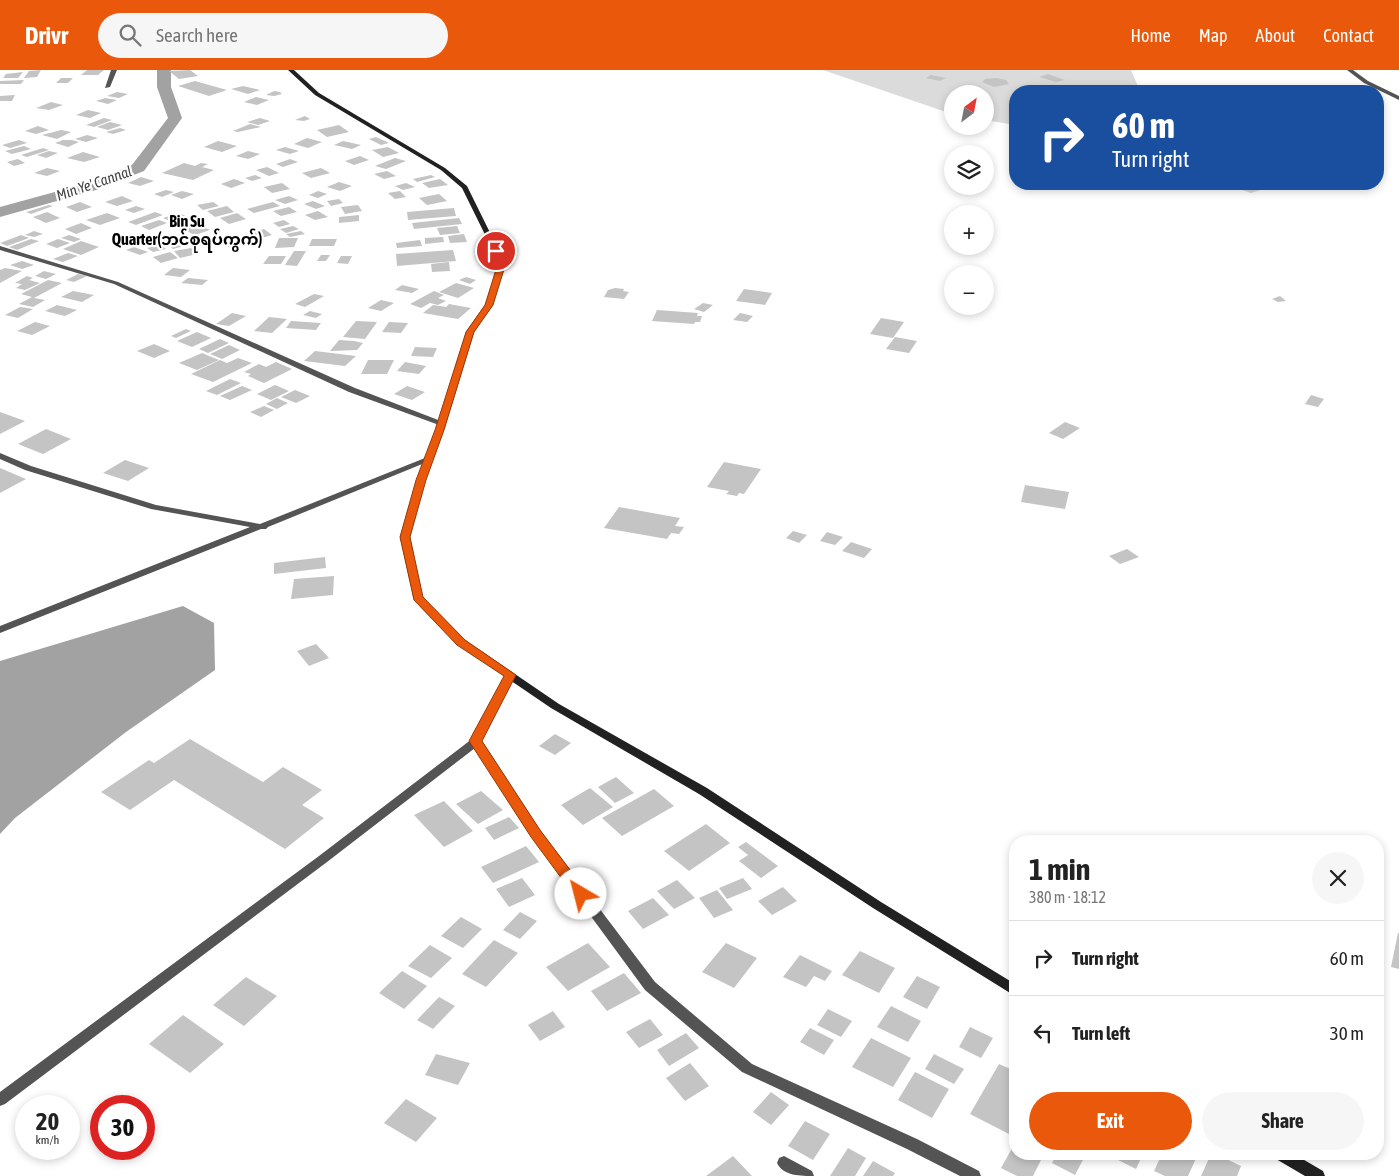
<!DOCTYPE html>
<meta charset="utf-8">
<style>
:root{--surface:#fff;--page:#f6f6f6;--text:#222;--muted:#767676;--line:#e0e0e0;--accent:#ea580c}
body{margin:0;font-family:"Asap Condensed","Noto Sans Myanmar",sans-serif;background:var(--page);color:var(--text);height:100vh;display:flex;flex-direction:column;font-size:19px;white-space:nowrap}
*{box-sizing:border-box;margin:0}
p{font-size:16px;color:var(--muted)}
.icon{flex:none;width:28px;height:28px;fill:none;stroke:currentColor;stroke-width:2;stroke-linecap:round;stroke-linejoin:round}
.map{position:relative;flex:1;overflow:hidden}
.sheet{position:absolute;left:1009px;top:765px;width:375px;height:325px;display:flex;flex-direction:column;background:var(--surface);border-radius:20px;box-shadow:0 2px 8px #0003}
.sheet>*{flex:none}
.hud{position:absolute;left:1009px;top:15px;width:375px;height:105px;border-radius:20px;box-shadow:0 2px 8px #0003;background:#1a4fa0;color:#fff;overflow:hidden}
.needle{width:32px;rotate:32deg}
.buttons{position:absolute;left:944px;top:15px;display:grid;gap:10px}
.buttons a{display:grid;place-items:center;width:50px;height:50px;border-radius:50%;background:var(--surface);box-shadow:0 2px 8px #0003;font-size:25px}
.speed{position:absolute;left:15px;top:1025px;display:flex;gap:10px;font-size:25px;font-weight:700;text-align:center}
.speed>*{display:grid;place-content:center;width:65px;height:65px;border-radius:50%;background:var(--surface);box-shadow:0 2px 8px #0003;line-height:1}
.speed small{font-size:12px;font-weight:400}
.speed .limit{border:8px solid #d22;background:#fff;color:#111}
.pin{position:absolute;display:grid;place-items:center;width:42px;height:42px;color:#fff;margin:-21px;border:2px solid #fff;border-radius:50%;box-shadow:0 1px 5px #0007}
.me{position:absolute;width:55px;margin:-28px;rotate:323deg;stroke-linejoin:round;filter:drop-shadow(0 0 4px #0008)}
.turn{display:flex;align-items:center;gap:18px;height:105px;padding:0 20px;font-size:22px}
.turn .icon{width:65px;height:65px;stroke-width:2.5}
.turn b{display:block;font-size:35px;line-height:42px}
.round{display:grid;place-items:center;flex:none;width:52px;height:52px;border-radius:26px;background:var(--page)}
.overview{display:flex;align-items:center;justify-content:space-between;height:85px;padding:0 20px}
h1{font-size:30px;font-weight:700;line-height:38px}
.primary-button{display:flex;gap:10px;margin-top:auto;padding:10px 20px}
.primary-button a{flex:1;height:58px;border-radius:30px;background:var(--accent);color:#fff;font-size:20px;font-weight:700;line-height:58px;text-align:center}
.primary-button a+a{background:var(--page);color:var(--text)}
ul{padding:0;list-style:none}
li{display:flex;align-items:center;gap:15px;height:75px;padding:0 20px;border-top:1px solid var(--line)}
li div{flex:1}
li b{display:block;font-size:19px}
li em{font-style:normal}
header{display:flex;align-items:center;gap:30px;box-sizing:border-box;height:70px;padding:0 25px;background:var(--accent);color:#fff}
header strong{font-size:24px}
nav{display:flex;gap:28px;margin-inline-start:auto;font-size:18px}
.search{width:350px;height:45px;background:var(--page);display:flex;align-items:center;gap:12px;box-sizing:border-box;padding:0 18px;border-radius:28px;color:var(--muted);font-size:19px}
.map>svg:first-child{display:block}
</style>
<header>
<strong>Drivr</strong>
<div class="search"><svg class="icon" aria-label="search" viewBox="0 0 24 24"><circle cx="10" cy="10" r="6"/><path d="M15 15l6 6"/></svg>Search here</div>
<nav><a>Home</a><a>Map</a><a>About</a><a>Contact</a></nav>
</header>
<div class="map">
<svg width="1399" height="1106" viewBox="0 0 1399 1106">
<rect width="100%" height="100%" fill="#fff"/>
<path fill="#dbdbdb" d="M823,0H1131L1140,21H1015V55L985,50V24H952V44Z
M1224,114H1280L1251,123Z"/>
<path fill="#a2a2a2" d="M183,536L214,553L215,600L126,662L15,748L0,764V591Z"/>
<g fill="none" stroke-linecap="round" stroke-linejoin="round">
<path fill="#a2a2a2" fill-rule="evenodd" d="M157,0H171V17L182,48L144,101L96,120L0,147V137L84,114L132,95L168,48L157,17Z"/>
</g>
<path fill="#c4c4c4" d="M41,0L37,7L24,8L29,1Z
M87,0H104L98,5H81Z
M190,0L198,6L179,9L169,1Z
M23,2L18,8H3L6,4Z
M1048,4L1065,10L1056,12L1039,7Z
M931,5L946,8L940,11L926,8Z
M61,8H73L68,13H56Z
M996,8L1006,10L1009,14L994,17L982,12L985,9Z
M24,10L21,14H0V11Z
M195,11L227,20L209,26L178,16Z
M243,16L260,20L248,24L231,19Z
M274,21L280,22L282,24L274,26L266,25Z
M117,22L128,24L119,28L107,26Z
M15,25L12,31H0V26Z
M256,27L269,30L257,35L244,32Z
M105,28L117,30L108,34L96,31Z
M51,32L63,35L49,40L36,38Z
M88,40L101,43L90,48L76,45Z
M305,46L310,49L304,51L295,50Z
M104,48L112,50L94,57L86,55Z
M260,48L270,51L258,55L247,52Z
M110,52L122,55L108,60L97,57Z
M250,54L261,57L238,62L233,61Z
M339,55L349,62L327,67L317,60Z
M38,56L49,60L36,64L25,61Z
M120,58L126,60L113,64L106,62Z
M61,60L71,62L57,69L42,65Z
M87,65L98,68L86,72L75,69Z
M376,67L389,73L381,75L369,69Z
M307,68L322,72L308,78L294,74Z
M19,70L27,73L10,78L2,75Z
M63,70H72L79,72L68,77L55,73Z
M218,71L237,76L222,82L204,77Z
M343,71L361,75L352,79L334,75Z
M24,76L31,79L12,84L5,81Z
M285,77L299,81L290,84L276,80Z
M388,77L399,83L383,87L372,80Z
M43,78L49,80L27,87L21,85Z
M49,81L58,83L46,88L37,85Z
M248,81L260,84L248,89L236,86Z
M83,82L100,87L84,92L67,88Z
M360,86L369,90L354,95L345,91Z
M395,88L406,91L386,99L375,96Z
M18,89L25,93L14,96L7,92Z
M290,89L298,92L283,97L276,94Z
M184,93L195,96L201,93L208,94L202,97L214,100L193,110L162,103Z
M267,97L279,103L269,106L256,100Z
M47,98L60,101L47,106L34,103Z
M321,98L330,103L311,108L302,103Z
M387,101L396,106L384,109L374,104Z
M255,105L262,108L252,111L245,108Z
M431,105L435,107L417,112L413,109Z
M141,107L154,111L140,116L128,113Z
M234,109L245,113L231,118L221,114Z
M440,109L448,115L429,118L422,113Z
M339,112L352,116L340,121L327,117Z
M282,113L290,119L272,123L264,117Z
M406,113L415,117L403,120L395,116Z
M166,120L174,122L162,127L154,124Z
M182,121L194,124L182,129L171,125Z
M318,121L327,124L318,128L309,125Z
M400,121L406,127L395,129L388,123Z
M439,124L447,131L427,135L419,128Z
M122,126L133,131L117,136L105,132Z
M289,126L298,130L285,134L275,130Z
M339,129L343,133L331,136L327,131Z
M313,131L325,136L316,139L304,134Z
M80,132L92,137L77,142L66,137Z
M213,132L219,136L203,140L197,135Z
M273,132L280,136L254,143L247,139Z
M49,135L53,136L31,144L26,142Z
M358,135L362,141L345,144L341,137Z
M136,136L145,139L134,143L125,140Z
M227,136L234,142L215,147L207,141Z
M289,137L297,142L281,146L273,141Z
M454,138L456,146L408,150L407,142Z
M318,141L328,147L315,150L305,145Z
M47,142L60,148L46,153L33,147Z
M155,142L163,145L136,155L128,152Z
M107,143L120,148L100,155L86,150Z
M179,143L188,147L172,152L163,148Z
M237,143L246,149L229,154L220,148Z
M359,145V151L339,153V147Z
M459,148L462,154L414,159L412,153Z
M159,150L167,153L149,160L141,156Z
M284,150L290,154L279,157L273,153Z
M81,153L92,158L76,164L65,159Z
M199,155L210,160L195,165L184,160Z
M293,156L299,159L286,163L280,159Z
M457,156L460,163L440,165L437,158Z
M264,159L272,165L255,170L247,164Z
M34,161L43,164L34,167L25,165Z
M301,161L305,164L290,167L286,164Z
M171,164L175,171L160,173L156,167Z
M464,164L467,172L450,173L448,166Z
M21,165L29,168L7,176L0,173Z
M69,165L81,169L74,172L61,168Z
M132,166L142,171L121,178L111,174Z
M243,166L252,171L230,178L221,172Z
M443,167L444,172L425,174V168Z
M279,168H298L294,177L275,178Z
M31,169L39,171L17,180L9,177Z
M58,169L70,173L57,178L46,174Z
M312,169H337L334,176H309Z
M420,170L422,176L397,178L396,173Z
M81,171L99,177L81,185L63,179Z
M183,171L188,175L173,179L169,175Z
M160,174L166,179L153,182L147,178Z
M134,177L148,182L140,185L126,180Z
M191,178L197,184L180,188L174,181Z
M453,180L456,191L397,196L396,184Z
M294,181H306L297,196L285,195Z
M170,182L178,188L161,193L153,187Z
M68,183L78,186L63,192L53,189Z
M321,185H330L326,191H317Z
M269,186H286L281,194H263Z
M341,186H352L348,194L337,193Z
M22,191L34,195L22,199L10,195Z
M449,192L450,201L432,202L431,194Z
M5,198L22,201L0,213V200Z
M173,198L190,200L181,207L164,205Z
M44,201L56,204L46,209L35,206Z
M78,204L87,206L74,212L66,210Z
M27,206L33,208L29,210L40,213L25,220L16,218L22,214L15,213Z
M466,207L476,210L470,214L459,210Z
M188,208L208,210L202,215L181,213Z
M48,210L62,213L34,228L45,230L33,237L19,234L32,227L21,224Z
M456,213L474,218L458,228L439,222Z
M402,215L419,219L412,223L395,220Z
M615,218L624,219L623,221L629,222L624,229L604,227L608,220Z
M744,219L772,223L765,235L736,231Z
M73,221L94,225L82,232L61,227Z
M434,221L444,225L438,228L446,231L438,235L430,233L421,238L410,234Z
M314,224L324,226L305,237L295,234Z
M1280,226L1286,231L1278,232L1272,229Z
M381,230L394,233L381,241L368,238Z
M703,233L713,235L704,242L694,239Z
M449,234L471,238L458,249L423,243L433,235L446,237Z
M57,235L77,240L65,246L45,241Z
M20,237L33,239L18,248L5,245Z
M657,240L698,243L697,246H702L700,252H695L694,254L652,251Z
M310,241L322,244L316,248L303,245Z
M232,243L246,246L229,256L216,254Z
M740,243L753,246L747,252L733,250Z
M269,247L287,249L272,263L254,261Z
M881,248L904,252L893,268L870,264Z
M291,251L321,253L316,260L286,258Z
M356,251L377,252L365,269L343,267Z
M35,252L50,256L32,265L17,261Z
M389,252L408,253L401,263L382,262Z
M186,259L191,261L176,268L171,266Z
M197,262L211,268L192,277L177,271Z
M895,267L917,271L909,283L886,279Z
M220,269L229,273L208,283L199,279Z
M339,270L354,271L363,273L357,280L330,281Z
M154,274L170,281L154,288L137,281Z
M229,275L240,280L222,289L210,284Z
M415,277L437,278L433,287L411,286Z
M315,281L356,286L345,296L304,291Z
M202,283L219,290L197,300L179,293Z
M238,288L252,293L213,312L191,304L220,290L227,293Z
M368,290H394L387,304H361Z
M276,292L292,299L264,313L248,306L251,304L244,302L259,294L266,297Z
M405,292L426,296L419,304L397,301Z
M230,309L241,313L217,325L206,321Z
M275,315L289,321L271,330L257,324Z
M242,316L252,320L230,330L220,326Z
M407,316L425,322L412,330L394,324Z
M295,320L310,326L296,333L281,327Z
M1311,325L1324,329L1318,337L1305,334Z
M277,328L288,333L277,339L266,334Z
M264,336L274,340L261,347L250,342Z
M0,342L25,351L0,364Z
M1065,352L1080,358L1063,369L1049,363Z
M46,359L71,369L43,384L18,374Z
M125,390L149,398L128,411L103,403Z
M724,392L761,399L744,424L739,423L737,426L726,424L729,421L707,417Z
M0,398L26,409L0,423Z
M1025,415L1069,422L1065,439L1021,432Z
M619,437L680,448L675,456L684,457L679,464L671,463L667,469L604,458Z
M793,461L807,465L799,473L786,468Z
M827,462L843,467L835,475L820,471Z
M851,472L872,479L864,488L842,481Z
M1127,479L1139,487L1120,494L1109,486Z
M325,487L326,498L274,504V493Z
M334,506L333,525L291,529L294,509Z
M316,574L329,588L309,596L297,581Z
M555,664L571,673L555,685L539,676Z
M190,669L263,712L283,697L322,720L302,735L324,748L285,779L174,710L130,740L101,722L149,690L154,693Z
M616,707L634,723L615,733L598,717Z
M590,718L613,737L583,755L561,735Z
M654,719L674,736L622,766L602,748Z
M481,721L503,740L478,754L456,734Z
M444,731L473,761L444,777L414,745Z
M509,747L519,758L494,770L485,758Z
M706,754L730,773L689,801L664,781Z
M746,772L778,796L761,808L739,791L748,785L738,777Z
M526,776L539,792L493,813L481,797Z
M522,808L535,825L509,837L496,819Z
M743,808L752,819L727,829L719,818Z
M677,810L695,828L674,839L657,821Z
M783,817L797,831L772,845L758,831Z
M717,820L733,840L714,848L699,828Z
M653,828L669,845L643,859L628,841Z
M520,842L537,851L520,869L503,860Z
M461,847L482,859L463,878L441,866Z
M1398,863H1399V899L1391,897Z
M494,870L518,883L486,917L462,904Z
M588,873L610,897L568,921L546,897Z
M726,873L757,888L734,918L702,902Z
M430,875L452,888L431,908L408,896Z
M860,881L895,898L879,923L842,905Z
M800,885L832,901L825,911L814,906L806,917L783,907Z
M402,901L427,916L404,939L379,923Z
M624,903L641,923L607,941L591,921Z
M917,906L940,917L927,939L903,927Z
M246,907L277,926L244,956L213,935Z
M439,927L455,936L433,959L417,950Z
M891,936L921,951L908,972L877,957Z
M828,939L852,951L841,967L817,955Z
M553,941L565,957L540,971L528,955Z
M183,945L224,974L190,1003L149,974Z
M650,949L663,965L639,978L626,962Z
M970,957L993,968L981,988L959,977Z
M810,958L834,970L824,985L800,972Z
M686,963L699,978L669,996L657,980Z
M871,968L911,988L893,1017L852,997Z
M436,984L470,993L458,1015L425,1005Z
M934,984L964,999L954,1014L925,999Z
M690,993L709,1016L685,1031L666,1008Z
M999,994L1015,1001V1053L1009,1064L970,1044Z
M915,1002L949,1019L932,1048L898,1030Z
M771,1022L789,1035L771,1055L753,1042Z
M406,1029L437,1048L416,1072L384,1053Z
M805,1051L830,1064L813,1090L788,1076Z
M1015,1073V1084H1044L1033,1106H1017L1001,1098Z
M848,1078L866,1088L855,1106H830Z
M1057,1084H1086L1075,1105L1052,1093Z
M1106,1084H1143L1136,1099Z
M1162,1084H1198L1188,1106H1165L1154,1101Z
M1211,1084H1216L1241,1096L1237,1106H1201Z
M733,1086L752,1106H706Z
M873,1091L895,1103L893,1106H863Z"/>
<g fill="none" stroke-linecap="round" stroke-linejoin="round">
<path fill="#545454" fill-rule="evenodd" d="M0,383L31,396L156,435L260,454L425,388H431L432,390L268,457L266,459H261L0,563V556L250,457L151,439L25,400L0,389Z"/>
<path fill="#545454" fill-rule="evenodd" d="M111,0H117L110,17L105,18Z
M1347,0H1353L1368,11L1399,26V30L1364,13Z
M0,176L118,212L355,318L446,353L445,355H439L349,322L114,214L0,180Z
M510,602L515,605L482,671L540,760L655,912L752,994L917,1069L979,1101L981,1106H960L907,1079L742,1002L645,920L532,766L475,678L327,792L5,1034L0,1036V1022L319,786L472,669L505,605Z
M784,1086L812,1101L814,1106C801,1106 783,1106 777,1093L779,1088Z"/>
<path fill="#212121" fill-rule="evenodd" d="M288,0H294L319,23L445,98L467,116L505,193L493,235L474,262L444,360L425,410L410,467L422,527L465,570L559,634L707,718L881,832L1015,914V926L873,838L699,724L551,638L457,574L414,530L400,467L417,410L436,360L466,262L485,235L499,193L462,118L441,100L315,25Z
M1274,1084H1294L1323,1101L1325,1106H1305L1276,1089Z"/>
</g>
<path fill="#ea580c" stroke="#983908" d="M496,179L500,181L506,193L493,235L474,262L444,360L426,410L410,467L423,527L465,570L516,605L482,671L540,760L586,821L588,824L586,828H576L531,767L469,671L504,606L457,575L414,530L400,467L416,410L435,360L466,262L485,235L498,193L493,181Z"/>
<g text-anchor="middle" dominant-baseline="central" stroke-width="4.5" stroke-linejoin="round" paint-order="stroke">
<g font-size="15" font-style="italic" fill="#434343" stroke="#fff">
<text transform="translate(94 113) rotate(-19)">Min Ye' Cannal</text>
</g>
<g font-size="16" font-weight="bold" fill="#000" stroke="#fff">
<text x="187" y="151">Bin Su<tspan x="187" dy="18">Quarter(ဘင်စုရပ်ကွက်)</tspan></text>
</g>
</g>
</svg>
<div class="buttons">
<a><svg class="needle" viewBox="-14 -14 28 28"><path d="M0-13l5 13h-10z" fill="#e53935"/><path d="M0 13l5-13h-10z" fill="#767676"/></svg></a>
<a><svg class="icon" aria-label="layers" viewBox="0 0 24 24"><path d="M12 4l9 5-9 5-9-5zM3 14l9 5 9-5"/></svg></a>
<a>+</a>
<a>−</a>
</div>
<div class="speed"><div>20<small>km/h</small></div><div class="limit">30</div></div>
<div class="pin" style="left:496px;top:181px;background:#d93025"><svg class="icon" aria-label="arrive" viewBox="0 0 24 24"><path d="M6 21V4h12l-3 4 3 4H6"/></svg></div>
<svg class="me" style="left:581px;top:824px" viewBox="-20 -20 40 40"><circle r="19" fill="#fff"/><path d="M0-13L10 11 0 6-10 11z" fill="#ea580c"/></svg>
<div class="hud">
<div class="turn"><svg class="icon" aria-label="right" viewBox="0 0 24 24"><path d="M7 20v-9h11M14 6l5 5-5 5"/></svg><div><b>60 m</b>Turn right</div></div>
</div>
<section class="sheet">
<div class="overview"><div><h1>1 min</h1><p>380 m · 18:12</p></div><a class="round"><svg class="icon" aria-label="close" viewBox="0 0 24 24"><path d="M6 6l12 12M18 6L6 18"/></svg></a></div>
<ul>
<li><svg class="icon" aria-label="right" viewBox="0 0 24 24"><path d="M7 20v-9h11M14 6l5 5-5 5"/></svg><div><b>Turn right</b></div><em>60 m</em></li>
<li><svg class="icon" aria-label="left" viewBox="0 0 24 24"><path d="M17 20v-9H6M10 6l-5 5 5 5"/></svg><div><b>Turn left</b></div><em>30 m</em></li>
</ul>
<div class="primary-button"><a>Exit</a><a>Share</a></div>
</section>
</div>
